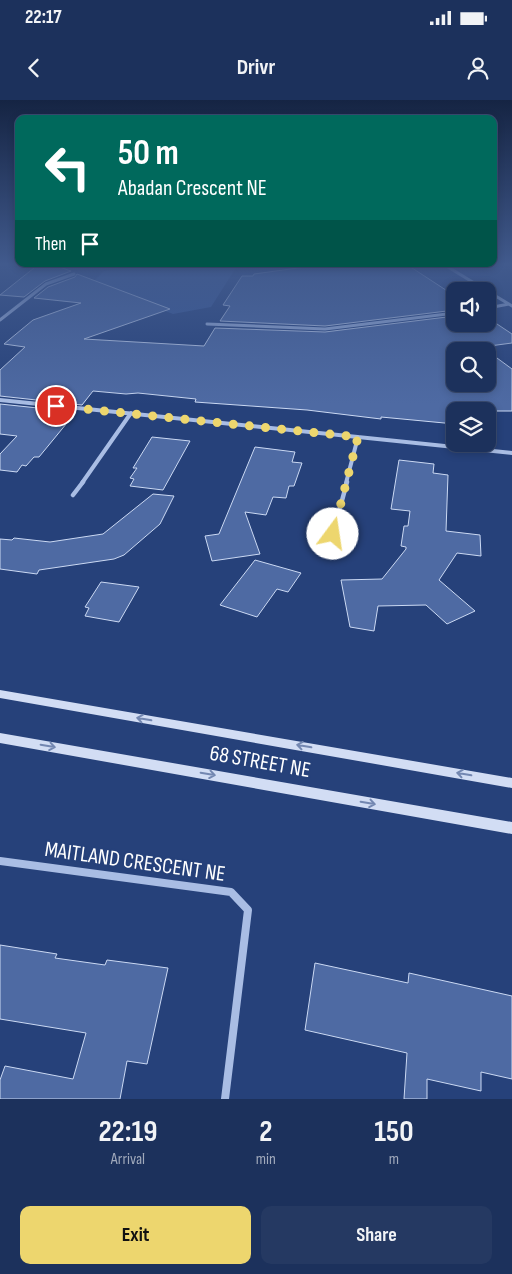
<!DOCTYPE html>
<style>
:root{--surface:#1c315c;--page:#253962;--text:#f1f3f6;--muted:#a0a9bb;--line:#3a4c72;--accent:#edd66e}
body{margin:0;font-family:"Sofia Sans Condensed",sans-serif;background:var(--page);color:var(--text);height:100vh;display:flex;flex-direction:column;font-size:19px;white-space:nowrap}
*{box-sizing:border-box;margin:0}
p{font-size:16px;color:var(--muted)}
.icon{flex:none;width:28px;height:28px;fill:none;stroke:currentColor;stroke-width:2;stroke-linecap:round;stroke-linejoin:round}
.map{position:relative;height:999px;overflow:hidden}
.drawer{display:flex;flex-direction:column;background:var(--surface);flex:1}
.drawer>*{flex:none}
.banner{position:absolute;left:15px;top:15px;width:482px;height:152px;border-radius:10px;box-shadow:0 2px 8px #0003,0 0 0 1px var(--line);background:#00695c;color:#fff;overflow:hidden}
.buttons{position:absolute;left:446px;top:182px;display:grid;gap:10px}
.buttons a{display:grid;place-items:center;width:50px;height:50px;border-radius:10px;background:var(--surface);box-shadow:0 2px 8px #0003,0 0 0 1px var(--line);font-size:25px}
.pin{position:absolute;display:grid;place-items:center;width:42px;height:42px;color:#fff;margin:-21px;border:2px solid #fff;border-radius:50%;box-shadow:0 1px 5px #0007}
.me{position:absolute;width:55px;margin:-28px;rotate:14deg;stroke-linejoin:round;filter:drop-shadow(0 0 4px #0008)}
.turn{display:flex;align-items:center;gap:18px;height:105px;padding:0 20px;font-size:22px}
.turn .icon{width:65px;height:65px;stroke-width:2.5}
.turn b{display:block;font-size:35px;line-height:42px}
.then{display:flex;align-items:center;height:48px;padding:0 20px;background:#0003;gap:10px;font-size:19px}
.eta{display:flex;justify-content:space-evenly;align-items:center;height:85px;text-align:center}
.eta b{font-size:30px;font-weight:700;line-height:35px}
.button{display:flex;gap:10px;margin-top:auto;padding:10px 20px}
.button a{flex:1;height:58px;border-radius:10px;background:var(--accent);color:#111;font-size:20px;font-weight:700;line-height:58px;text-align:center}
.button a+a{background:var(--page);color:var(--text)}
.status{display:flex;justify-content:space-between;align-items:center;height:35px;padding:0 25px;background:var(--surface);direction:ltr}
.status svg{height:14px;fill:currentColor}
header{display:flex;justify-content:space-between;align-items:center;height:65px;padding:0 20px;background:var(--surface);font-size:22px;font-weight:700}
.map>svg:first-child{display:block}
</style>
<div class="status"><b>22:17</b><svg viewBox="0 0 49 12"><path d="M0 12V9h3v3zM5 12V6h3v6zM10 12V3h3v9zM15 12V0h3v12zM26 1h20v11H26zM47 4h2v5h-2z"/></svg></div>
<header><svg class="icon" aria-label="back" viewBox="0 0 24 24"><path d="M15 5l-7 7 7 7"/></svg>Drivr<svg class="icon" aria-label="person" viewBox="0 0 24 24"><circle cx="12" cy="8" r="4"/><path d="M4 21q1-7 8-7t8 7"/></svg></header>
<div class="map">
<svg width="512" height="999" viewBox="0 0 512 999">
<rect width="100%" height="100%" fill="#26417a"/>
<path fill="#395998" d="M163,164H230L237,166L211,207L173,214L93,182L104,171Z"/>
<path fill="#4e6aa3" stroke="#cbd9f3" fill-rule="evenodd" d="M39,164H51L71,171L45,181L24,197L0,195Z
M327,164H406L455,196V210L325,226L220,221L230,206L223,205L242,176H253L254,174Z
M77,174L170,209L84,239L204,246L215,228L325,232L455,216V224H488V218L512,234V243L482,247L512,269V311H455V324L381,317V319L307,310L195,302L196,299L138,293L126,294L93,291L82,305L0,296V270L25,247L4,244L33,220L81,203L34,198L48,187L75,177ZM455,251H488V284H455Z
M0,304L76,312L39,357H34L26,366L22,365L17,372L0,370V354L17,336L0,334Z
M152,337L190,341L163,390L130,386L134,379L130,378L137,368H133Z
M255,347L295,352L292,362L302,363L294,386H289L286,398L273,397L266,415L245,412L260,454L212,461L205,436L219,434Z
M399,360L434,364L433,373L448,375L446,431L480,435L481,456L457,453L439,480L475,511L447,524L426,505L378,506L374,531L350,527L341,480L382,479L406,449V447L401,446L404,426H408L410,411L391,409Z
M153,394L174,396L160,424L124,455L114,459L39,470L37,474L0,469V439L12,440L14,438L50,442L103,434Z
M255,460L301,473L288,492L277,489L257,517L220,505Z
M101,482L139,487L119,522L85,516L89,508L85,507Z
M0,845L57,854L55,858L105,865L107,860L168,868L147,964L127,961L120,999H0V980L5,966L73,979L86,933L0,919Z
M315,863L408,883L409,873L512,896V979L481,972V991L427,979V999H404L407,953L305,930Z"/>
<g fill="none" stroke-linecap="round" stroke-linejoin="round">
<path stroke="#a9bde4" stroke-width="3" d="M443,164L512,206
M488,208L509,204
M0,220L46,184L74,174
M207,224L325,229L455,213"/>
<path stroke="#a9bde4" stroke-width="4" d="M0,300L512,353
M82,383L131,313
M346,383L358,337"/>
<path stroke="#a9bde4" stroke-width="4.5" d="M73,395L83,382
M333,434L347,382"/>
<path stroke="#a9bde4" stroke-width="8" d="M0,761L231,792L248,810L225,999"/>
<path fill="#d2ddf4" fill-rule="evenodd" d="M0,590L512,678V688L0,598Z
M0,633L512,722V734L0,643Z"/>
</g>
<defs><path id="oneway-shaft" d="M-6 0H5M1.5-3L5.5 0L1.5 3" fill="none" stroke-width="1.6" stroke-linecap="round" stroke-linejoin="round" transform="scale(1.25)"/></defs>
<g stroke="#7387b1">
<use href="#oneway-shaft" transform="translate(144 619) rotate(-170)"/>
<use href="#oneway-shaft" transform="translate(48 646) rotate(10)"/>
<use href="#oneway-shaft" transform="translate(304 646) rotate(-170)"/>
<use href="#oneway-shaft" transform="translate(208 674) rotate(10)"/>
<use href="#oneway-shaft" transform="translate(464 674) rotate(-170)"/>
<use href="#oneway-shaft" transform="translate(368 703) rotate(10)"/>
</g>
<linearGradient id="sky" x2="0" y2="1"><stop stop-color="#152443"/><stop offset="0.54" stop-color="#415a8d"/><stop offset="1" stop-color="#415a8d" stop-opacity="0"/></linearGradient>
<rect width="512" height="304" fill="url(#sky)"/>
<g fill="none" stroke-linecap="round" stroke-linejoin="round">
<path stroke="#edd66e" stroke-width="9" stroke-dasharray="0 16.2" d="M56,306L358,337L333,434"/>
</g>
<g text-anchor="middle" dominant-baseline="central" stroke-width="4" stroke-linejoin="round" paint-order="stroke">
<g font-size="22" fill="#fff" stroke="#26417a">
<text transform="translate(260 662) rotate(10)">68 STREET NE</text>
<text transform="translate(135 762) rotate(8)">MAITLAND CRESCENT NE</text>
</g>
</g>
</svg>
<div class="buttons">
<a><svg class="icon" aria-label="sound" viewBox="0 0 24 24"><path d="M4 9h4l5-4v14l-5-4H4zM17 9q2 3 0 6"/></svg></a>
<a><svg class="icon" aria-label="search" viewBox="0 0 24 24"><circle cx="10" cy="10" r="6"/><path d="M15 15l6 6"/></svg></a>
<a><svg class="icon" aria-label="layers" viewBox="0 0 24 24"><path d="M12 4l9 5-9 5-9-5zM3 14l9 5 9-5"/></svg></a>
</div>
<div class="pin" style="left:56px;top:306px;background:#d93025"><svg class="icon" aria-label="arrive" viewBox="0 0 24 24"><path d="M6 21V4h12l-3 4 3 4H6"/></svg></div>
<svg class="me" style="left:333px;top:434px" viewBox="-20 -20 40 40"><circle r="19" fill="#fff"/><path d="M0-13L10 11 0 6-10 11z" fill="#edd66e"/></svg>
<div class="banner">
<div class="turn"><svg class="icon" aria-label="left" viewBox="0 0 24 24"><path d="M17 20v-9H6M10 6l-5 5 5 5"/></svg><div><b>50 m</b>Abadan Crescent NE</div></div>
<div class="then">Then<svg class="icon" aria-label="arrive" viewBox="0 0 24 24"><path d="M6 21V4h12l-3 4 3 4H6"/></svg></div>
</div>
</div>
<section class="drawer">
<div class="eta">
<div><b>22:19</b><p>Arrival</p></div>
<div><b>2</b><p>min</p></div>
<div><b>150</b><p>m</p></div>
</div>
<div class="button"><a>Exit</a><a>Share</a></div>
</section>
